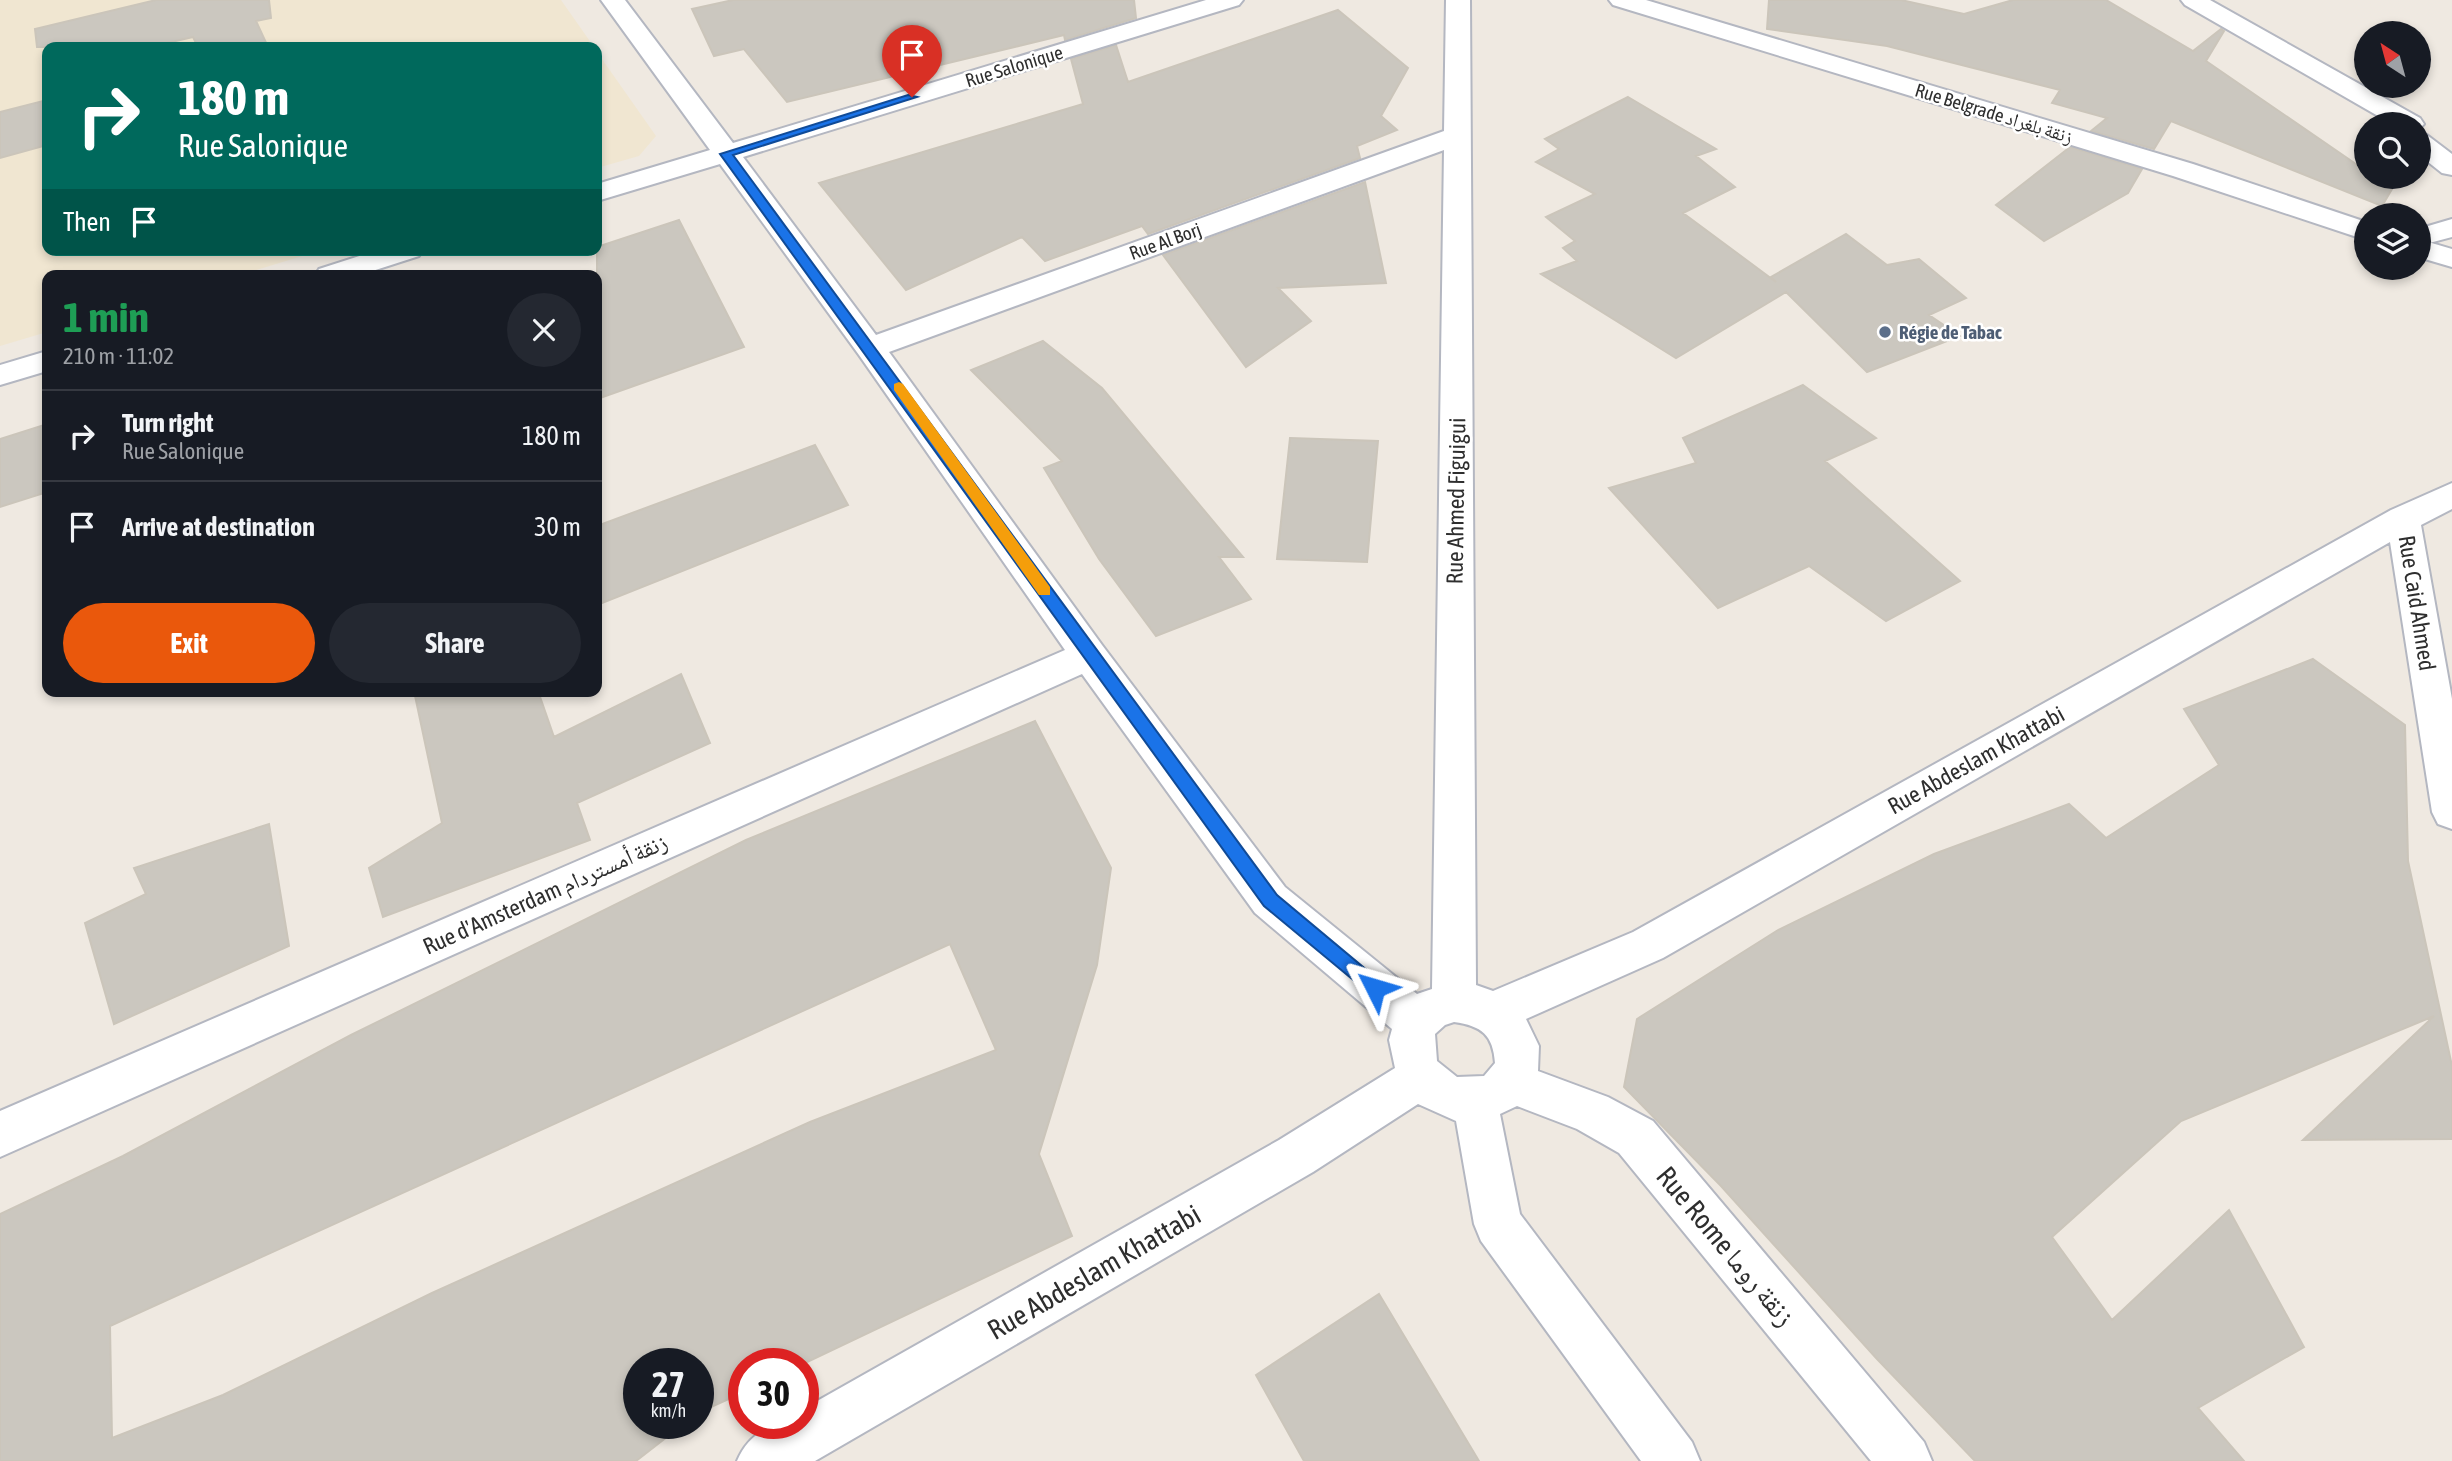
<!DOCTYPE html>
<meta charset="utf-8">
<style>
:root{--surface:#171b24;--page:#242831;--text:#f1f3f6;--muted:#9ea1a6;--line:#363941;--accent:#ea580c}
body{margin:0;font-family:"Asap Condensed","Noto Naskh Arabic",sans-serif;background:var(--page);color:var(--text);height:100vh;display:flex;flex-direction:column;font-size:26px;white-space:nowrap}
*{box-sizing:border-box;margin:0}
p{font-size:23px;color:var(--muted)}
.icon{flex:none;width:38px;height:38px;fill:none;stroke:currentColor;stroke-width:2;stroke-linecap:round;stroke-linejoin:round}
.map{position:relative;flex:1;overflow:hidden}
.details{position:absolute;left:42px;top:270px;width:560px;height:427px;display:flex;flex-direction:column;background:var(--surface);border-radius:14px;box-shadow:0 4px 10px #0003}
.details>*{flex:none}
.hud{position:absolute;left:42px;top:42px;width:560px;height:214px;border-radius:14px;box-shadow:0 4px 10px #0003;background:#00695c;color:#fff;overflow:hidden}
.needle{width:46px;rotate:324deg}
.buttons{position:absolute;left:2354px;top:21px;display:grid;gap:14px}
.buttons a{display:grid;place-items:center;width:77px;height:77px;border-radius:50%;background:var(--surface);box-shadow:0 4px 10px #0003;font-size:35px}
.speed{position:absolute;left:623px;top:1348px;display:flex;gap:14px;font-size:35px;font-weight:700;text-align:center}
.speed>*{display:grid;place-content:center;width:91px;height:91px;border-radius:50%;background:var(--surface);box-shadow:0 4px 10px #0003;line-height:1}
.speed small{font-size:18px;font-weight:400}
.speed .limit{border:10px solid #d22;background:#fff;color:#111}
.pin{position:absolute;display:grid;place-items:center;width:60px;height:60px;color:#fff;margin:-72px -30px;border-radius:50% 50% 50% 0;rotate:-45deg;box-shadow:0 0 7px #0007}
.pin .icon{rotate:45deg}
.me{position:absolute;width:77px;margin:-38px;rotate:310deg;stroke-linejoin:round;filter:drop-shadow(0 0 5px #0008)}
.turn{display:flex;align-items:center;gap:24px;height:147px;padding:0 21px;font-size:32px}
.turn .icon{width:91px;height:91px;stroke-width:2.5}
.turn b{display:block;font-size:49px;line-height:60px}
.then{display:flex;align-items:center;height:66px;padding:0 21px;background:#0003;gap:14px;font-size:26px}
.round{display:grid;place-items:center;flex:none;width:74px;height:74px;border-radius:37px;background:var(--page)}
.overview{display:flex;align-items:center;justify-content:space-between;height:119px;padding:0 21px}
h1{font-size:42px;font-weight:700;line-height:52px;color:#1e9e55}
.cta{display:flex;gap:14px;margin-top:auto;padding:14px 21px}
.cta a{flex:1;height:80px;border-radius:42px;background:var(--accent);color:#fff;font-size:28px;font-weight:700;line-height:80px;text-align:center}
.cta a+a{background:var(--page);color:var(--text)}
ul{padding:0;list-style:none}
li{display:flex;align-items:center;gap:21px;height:91px;padding:0 21px;border-top:2px solid var(--line)}
li div{flex:1}
li b{display:block;font-size:26px}
li em{font-style:normal}
.map>svg:first-child{display:block}
</style>
<div class="map">
<svg width="2452" height="1461" viewBox="0 0 2452 1461">
<rect width="100%" height="100%" fill="#efe9e1"/>
<path fill="#f0e6d1" d="M0,0H561L594,47H47V250H322L240,275H47V332L0,346Z
M597,52L656,136L639,156L597,168Z"/>
<path fill="#cbc7bf" stroke="#cbc5ba" stroke-width="2" fill-rule="evenodd" d="M156,0H269L271,18L256,21L268,47H198L193,37L150,47H37L35,29Z
M733,0H1134L1136,18L1065,40L1064,35L787,102L744,49L714,56L692,9Z
M1769,0H1901L1964,14L2013,0H2106L2193,51L2221,29L2224,31L2206,61L2366,171V177H2374L2392,189L2382,206L2171,121L2154,149L2091,131L2107,118L2052,103L2060,90L1887,46L1767,29Z
M1338,10L1408,68L1381,116L1397,130L1357,146L1360,158L1148,234L1142,226L1045,261L1022,237L906,290L819,183L1083,104L1071,59L1116,45L1128,82Z
M1628,97L1716,149L1696,156L1735,187L1683,213L1776,282L1771,277L1846,234L1887,265L1919,259L1966,298L1929,315L1960,336L1867,372L1786,292L1676,358L1541,274L1577,261L1563,248L1575,241L1546,217L1595,194L1536,162L1559,149L1545,139Z
M47,100V145L0,158V112Z
M2070,147L2142,169L2128,193L2044,241L1996,205Z
M1365,182L1386,283L1278,288L1311,321L1246,367L1163,255Z
M679,220L744,347L597,399V247Z
M1043,341L1102,388L1243,557H1219L1251,599L1156,636L1099,559L1044,468L1062,461L971,370Z
M1803,385L1876,438L1825,461L1960,581L1886,621L1809,566L1718,608L1609,488L1696,463L1683,438Z
M47,424V492L0,507V439Z
M1290,438L1378,441L1367,562L1277,559Z
M815,445L848,505L597,605V526Z
M2313,659L2405,725L2408,861L2452,1066V1139L2303,1140L2434,1016L2181,1121L2052,1237L2112,1320L2229,1210L2304,1347L2198,1408L2244,1461H1975L1877,1359L1721,1186L1624,1087L1637,1019L1778,930L1934,854L2069,804L2106,838L2219,765L2184,709Z
M681,674L710,743L577,803L590,840L383,917L369,868L442,823L414,691H538L554,737Z
M1035,721L1111,868L1097,965L1039,1154L1072,1236L803,1364L744,1363V1392L698,1413V1363H639V1423H685L636,1461H0V1214L123,1156L351,1035L746,840ZM950,944L996,1050L810,1122L432,1293L223,1395L112,1438L110,1326Z
M269,824L289,946L114,1024L85,923L146,894L134,868Z
M1379,1294L1479,1461H1304L1256,1375Z"/>
<g fill="none" stroke-linecap="round" stroke-linejoin="round">
<g stroke="#b4b7c1" stroke-width="4">
<path id="street" d="M601,0H625L733,143L1206,0H1243L1239,5L743,157L876,335L1444,131L1446,0H1470L1476,985L1493,991L1633,932L2391,510L2452,483V509L2421,525L2452,699V829L2438,824L2432,812L2390,542L1663,958L1526,1019L1539,1046L1538,1071L1608,1097L1653,1121L1924,1442L1932,1461H1871L1619,1153L1577,1129L1517,1106L1500,1114L1520,1214L1692,1442L1700,1461H1641L1481,1241L1474,1224L1456,1121L1418,1104L1313,1172L815,1461H737C750,1431 772,1423 803,1423V1409L1279,1140L1395,1068L1389,1040L1392,1029L1255,913L1082,674L0,1157V1111L1065,650L859,355L720,164L597,201V184L710,150ZM1444,150L1432,989L1417,994L1285,887L1102,645L889,352ZM1454,1022C1482,1026 1493,1035 1495,1063L1484,1076L1457,1077L1437,1061L1435,1034L1445,1025Z
M1609,0H1646L2193,164L2366,222V240L2173,176L1613,5Z
M2418,239L2452,249V267L2418,257Z
M378,250H423L419,256L360,275H315L319,269Z
M47,351V371L0,385V365Z"/>
</g>
<g stroke="#b4b7c1" stroke-width="4">
<path id="secondary" d="M2181,0H2210L2420,118L2424,124L2418,130V124H2392L2185,5Z
M2418,133L2427,135L2452,154V175L2442,173L2418,154Z
M2452,219V237L2418,246V229Z"/>
</g>
<use href="#street" fill="#fff" fill-rule="evenodd"/>
<use href="#secondary" fill="#fff" fill-rule="evenodd"/>
</g>
<path fill="#1a73e8" stroke="#114b97" stroke-width="2" d="M908,95L917,97L733,155L1277,895L1381,982L1384,988L1381,993H1369L1264,906L720,154Z"/>
<path fill="#f59e0b" d="M899,382L903,384L1050,587V595H1039L894,390V384Z"/>
<circle fill="#5c6f8a" stroke="#fff" stroke-width="2.5" cx="1885" cy="332" r="7"/>
<g text-anchor="middle" dominant-baseline="central" stroke-width="5" stroke-linejoin="round" paint-order="stroke">
<g font-size="19" fill="#2e2e2e" stroke="#fff">
<text transform="translate(1014 66) rotate(-17)">Rue Salonique</text>
<text transform="translate(1994 113) rotate(17)">Rue Belgrade زنقة بلغراد</text>
<text transform="translate(1165 241) rotate(-20)">Rue Al Borj</text>
</g>
<g font-size="19" font-weight="bold" fill="#4e5e75" stroke="#fff" text-anchor="start">
<text x="1899" y="332">Régie de Tabac</text>
</g>
<g font-size="23" fill="#2e2e2e" stroke="#fff">
<text transform="translate(1456 501) rotate(-89)">Rue Ahmed Figuigui</text>
<text transform="translate(2417 603) rotate(81)">Rue Caid Ahmed</text>
<text transform="translate(1976 760) rotate(-29)">Rue Abdeslam Khattabi</text>
<text transform="translate(545 894) rotate(-24)">Rue d'Amsterdam زنقة أمستردام</text>
</g>
<g font-size="28" fill="#2e2e2e" stroke="#fff">
<text transform="translate(1726 1246) rotate(50)">Rue Rome زنقة روما</text>
<text transform="translate(1094 1272) rotate(-30)">Rue Abdeslam Khattabi</text>
</g>
</g>
</svg>
<div class="buttons">
<a><svg class="needle" viewBox="-14 -14 28 28"><path d="M0-13l5 13h-10z" fill="#e53935"/><path d="M0 13l5-13h-10z" fill="#9ea1a6"/></svg></a>
<a><svg class="icon" aria-label="search" viewBox="0 0 24 24"><circle cx="10" cy="10" r="6"/><path d="M15 15l6 6"/></svg></a>
<a><svg class="icon" aria-label="layers" viewBox="0 0 24 24"><path d="M12 4l9 5-9 5-9-5zM3 14l9 5 9-5"/></svg></a>
</div>
<div class="speed"><div>27<small>km/h</small></div><div class="limit">30</div></div>
<div class="pin" style="left:912px;top:97px;background:#d93025"><svg class="icon" aria-label="arrive" viewBox="0 0 24 24"><path d="M6 21V4h12l-3 4 3 4H6"/></svg></div>
<svg class="me" style="left:1375px;top:988px" viewBox="-20 -20 40 40"><path d="M0-17L14 15 0 8-14 15z" fill="#1a73e8" stroke="#fff" stroke-width="4"/></svg>
<div class="hud">
<div class="turn"><svg class="icon" aria-label="right" viewBox="0 0 24 24"><path d="M7 20v-9h11M14 6l5 5-5 5"/></svg><div><b>180 m</b>Rue Salonique</div></div>
<div class="then">Then<svg class="icon" aria-label="arrive" viewBox="0 0 24 24"><path d="M6 21V4h12l-3 4 3 4H6"/></svg></div>
</div>
<section class="details">
<div class="overview"><div><h1>1 min</h1><p>210 m · 11:02</p></div><a class="round"><svg class="icon" aria-label="close" viewBox="0 0 24 24"><path d="M6 6l12 12M18 6L6 18"/></svg></a></div>
<ul>
<li><svg class="icon" aria-label="right" viewBox="0 0 24 24"><path d="M7 20v-9h11M14 6l5 5-5 5"/></svg><div><b>Turn right</b><p>Rue Salonique</p></div><em>180 m</em></li>
<li><svg class="icon" aria-label="arrive" viewBox="0 0 24 24"><path d="M6 21V4h12l-3 4 3 4H6"/></svg><div><b>Arrive at destination</b></div><em>30 m</em></li>
</ul>
<div class="cta"><a>Exit</a><a>Share</a></div>
</section>
</div>
